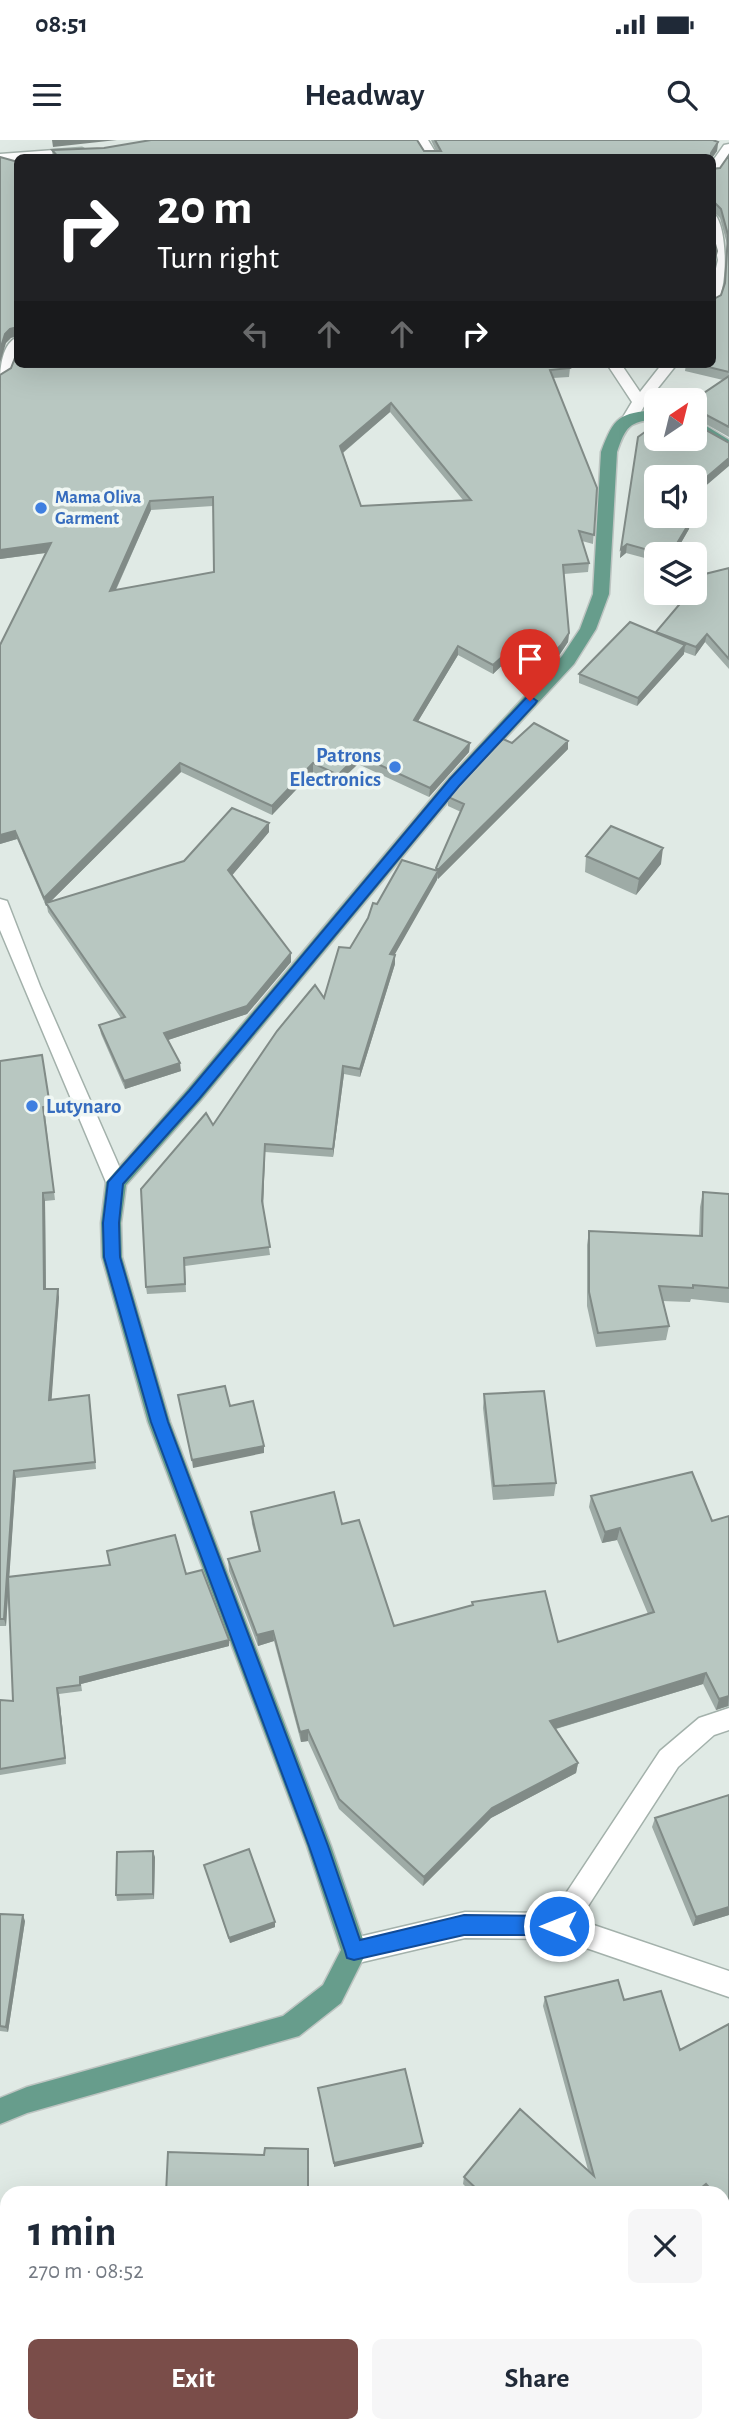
<!DOCTYPE html>
<meta charset="utf-8">
<style>
:root{--surface:#fff;--page:#f6f6f7;--text:#1f2937;--muted:#747a83;--accent:#7a4d49}
body{margin:0;font-family:"Alegreya Sans",sans-serif;background:var(--page);color:var(--text);height:100vh;display:flex;flex-direction:column;font-size:26px;white-space:nowrap}
*{box-sizing:border-box;margin:0}
p{font-size:23px;color:var(--muted)}
.icon{flex:none;width:38px;height:38px;fill:none;stroke:currentColor;stroke-width:2;stroke-linecap:round;stroke-linejoin:round}
.map{position:relative;flex:1;overflow:hidden}
.drawer{position:absolute;left:0px;top:2046px;width:730px;height:247px;display:flex;flex-direction:column;background:var(--surface);border-radius:21px 21px 0 0;box-shadow:0 7px 28px #0002}
.drawer>*{flex:none}
.hud{position:absolute;left:14px;top:14px;width:702px;height:214px;border-radius:10px;box-shadow:0 7px 28px #0002;background:#202124;color:#fff;overflow:hidden}
.needle{width:46px;rotate:35deg}
.buttons{position:absolute;left:644px;top:248px;display:grid;gap:14px}
.buttons a{display:grid;place-items:center;width:63px;height:63px;border-radius:10px;background:var(--surface);box-shadow:0 7px 28px #0002;font-size:35px}
.pin{position:absolute;display:grid;place-items:center;width:60px;height:60px;color:#fff;margin:-72px -30px;border-radius:50% 50% 50% 0;rotate:-45deg;box-shadow:0 0 7px #0007}
.pin .icon{rotate:45deg}
.me{position:absolute;width:77px;margin:-38px;rotate:270deg;stroke-linejoin:round;filter:drop-shadow(0 0 5px #0008)}
.turn{display:flex;align-items:center;gap:24px;height:147px;padding:0 28px;font-size:32px}
.turn .icon{width:91px;height:91px;stroke-width:2.5}
.turn b{display:block;font-size:49px;line-height:60px}
.lanes{display:flex;align-items:center;height:66px;padding:0 28px;background:#0003;justify-content:center;gap:35px;direction:ltr}
.lanes .off{opacity:.35}
.round{display:grid;place-items:center;flex:none;width:74px;height:74px;border-radius:10px;background:var(--page)}
.summary{display:flex;align-items:center;justify-content:space-between;height:119px;padding:0 28px}
h1{font-size:42px;font-weight:600;line-height:52px}
.button{display:flex;gap:14px;margin-top:auto;padding:14px 28px}
.button a{flex:1;height:80px;border-radius:10px;background:var(--accent);color:#fff;font-size:28px;font-weight:600;line-height:80px;text-align:center}
.button a+a{background:var(--page);color:var(--text)}
.status{display:flex;justify-content:space-between;align-items:center;height:49px;padding:0 35px;background:var(--surface);direction:ltr}
.status svg{height:19px;fill:currentColor}
header{display:flex;justify-content:space-between;align-items:center;height:91px;padding:0 28px;background:var(--surface);font-size:32px;font-weight:600}
.map>svg:first-child{display:block}
</style>
<div class="status"><b>08:51</b><svg viewBox="0 0 49 12"><path d="M0 12V9h3v3zM5 12V6h3v6zM10 12V3h3v9zM15 12V0h3v12zM26 1h20v11H26zM47 4h2v5h-2z"/></svg></div>
<header><svg class="icon" aria-label="menu" viewBox="0 0 24 24"><path d="M4 6h16M4 12h16M4 18h16"/></svg>Headway<svg class="icon" aria-label="search" viewBox="0 0 24 24"><circle cx="10" cy="10" r="6"/><path d="M15 15l6 6"/></svg></header>
<div class="map">
<svg width="729" height="2291" viewBox="0 0 729 2291">
<rect width="100%" height="100%" fill="#e0eae5"/>
<g fill="none" stroke-linecap="round" stroke-linejoin="round">
<g stroke="#a3b1ab" stroke-width="3">
<path id="minor" d="M414,0H428L439,18H426Z
M729,4V17L717,35L712,36V22L724,5Z
M82,8L89,12L87,15L18,18V21L0,22V14Z
M712,72C729,81 729,160 712,168V145L718,120L712,94Z
M18,197C18,211 17,238 0,243C0,228 2,203 18,197Z
M607,224H621L640,252L662,224H677L646,263L636,280L631,282L623,277L632,262Z
M0,759L7,761L9,766L40,846L126,1042L123,1048L116,1050L109,1048L106,1042L0,790Z
M729,1568V1590L714,1595L678,1627L579,1780L729,1831V1857L560,1799L465,1798L354,1824L345,1820L341,1811L345,1802L354,1798L465,1772L553,1773L660,1611L699,1578Z"/>
</g>
<g stroke="#bdc4c1" stroke-width="3">
<path id="major" d="M656,270V279C629,282 626,286 617,312L609,454L596,489L574,524L460,647L201,960L126,1045L121,1083L122,1117L170,1282L331,1706L367,1811L341,1863L299,1896L27,1973L0,1984V1958L27,1947L283,1876L323,1845L341,1810L307,1706L148,1282L102,1117L101,1083L106,1042L187,950L448,639L562,516L580,489L593,454L601,312C614,277 619,273 656,270Z
M695,279L729,300V312L695,291Z"/>
</g>
<use href="#minor" fill="#fff" fill-rule="evenodd"/>
<use href="#major" fill="#679d8c" fill-rule="evenodd"/>
</g>
<path fill="#9eaba6" fill-rule="evenodd" d="M431,0H713L718,2L717,11L712,18H53L52,10L104,8L436,11Z
M729,15V297L695,278V261L723,240L685,231L686,224H712L721,155L724,145L727,104L720,78L712,70V29L720,28Z
M570,228L569,237L553,238L597,348L593,404L582,401L589,423L588,432L564,434L569,493L568,502L560,514L546,529L513,515L493,534L458,515L418,581L470,603L469,612L429,657L358,624L338,643L313,632L272,675L181,632L50,762L184,721L269,692L232,735L291,813V822L247,874L168,900L181,931L125,949L101,894L99,885L121,878L48,772L47,766H46L17,699L0,704V505L46,413L0,419V235ZM390,272L463,360L361,366L343,313ZM213,366L214,432L116,450L151,370Z
M656,376L689,389L674,415H656V421L626,413L620,418L621,409Z
M729,428V529L705,502L695,516L684,512V514L637,566L579,543V534L656,493Z
M512,603L568,609L438,739L437,738L394,815H395V824L360,937L344,934L333,1017L265,1012L263,1065L270,1115L185,1126L186,1152L147,1154L146,1147L213,985L324,858L350,808L377,764L435,731L461,672L448,666V657Z
M586,716L661,724L636,755L585,732Z
M42,915L51,974L45,975L55,1060L45,1061L46,1149L59,1157L51,1260L90,1263L96,1329L16,1338L9,1436L186,1434L229,1506L81,1544L82,1551L59,1554L66,1624L0,1635V1560L13,1561L8,1451L6,1486H0V921Z
M703,1052L729,1054V1163L691,1159L690,1162L662,1161L669,1186L666,1200L596,1207L587,1166V1105L589,1091L699,1096L700,1067Z
M484,1254L556,1343L554,1356L493,1360L483,1268Z
M591,1356L712,1381L729,1376V1566L716,1570L703,1544L556,1589L578,1623L576,1633L491,1678L423,1746L339,1669L308,1601L301,1602L274,1501L258,1506L229,1431L228,1419L259,1411L252,1384L251,1372L342,1384L394,1486L472,1465V1462L558,1502L648,1474L617,1400L602,1403L589,1367Z
M729,1655V1775L693,1786L652,1687L655,1678Z
M155,1717L154,1759L117,1761L116,1755Z
M204,1725L275,1782V1787L230,1803Z
M0,1774L25,1781L8,1892L0,1891Z
M545,1857L624,1860L680,1910L729,1884V2084L723,2077V2053H704L702,2051L700,2053H472L463,2044L464,2037L588,2030L543,1866Z
M325,2286H484L326,2288Z
M612,2286H723L729,2291H681V2290Z"/>
<path fill="#818b87" d="M52,0H117L53,7Z
M718,2L717,11L712,18H710L711,13Z
M18,187V196L11,198L6,203L0,223V210L5,194L10,189Z
M391,263L390,272L340,315V306Z
M729,318V326L695,355V347Z
M150,361L151,370L111,460L110,451Z
M691,380L689,389L674,415H670Z
M51,403L52,412L0,419V410Z
M627,404L626,413L620,418L621,409Z
M569,493L568,502L560,514L546,529L547,520Z
M707,494L705,502L695,516L696,507Z
M685,505L684,514L637,566L638,558Z
M458,506V515L414,588V580Z
M514,506L513,515L493,534V525Z
M568,601V609L438,739V730Z
M470,603L469,612L429,657L430,648Z
M358,615V624L338,643V635Z
M180,623L181,632L46,766L44,758Z
M313,623V632L272,675V666Z
M269,683V692L229,739L228,730Z
M15,691L17,699L0,704V695Z
M663,708L661,724L636,755L639,739Z
M438,731L437,740L390,823V814Z
M291,813V822L247,874L165,901L164,893Z
M395,815V824L360,937V929Z
M180,923L181,931L125,949L124,941Z
M343,926L344,934L333,1017V1009Z
M265,1004V1012L263,1069L262,1061Z
M43,1053L45,1061L46,1157L44,1149Z
M58,1149L59,1157L51,1268L49,1260Z
M264,1306V1313L193,1328L192,1320Z
M14,1331L16,1338L6,1486L4,1479Z
M620,1388L617,1400L602,1403L605,1392Z
M273,1491L274,1501L258,1506L257,1495Z
M229,1500V1506L81,1544L82,1551L80,1537Z
M706,1533L703,1544L548,1591L550,1581Z
M57,1548L59,1554L66,1624L65,1618Z
M729,1556L728,1566L716,1570L719,1559Z
M308,1590V1601L301,1602L300,1592Z
M578,1623L576,1633L491,1678L423,1746L424,1737L492,1668Z
M153,1711L155,1717L154,1759L153,1754Z
M729,1767V1775L693,1786L696,1777Z
M23,1775L25,1781L8,1892L6,1887Z
M275,1782V1787L230,1803L229,1798Z
M423,2003L422,2007L334,2027V2023Z
M706,2044L700,2053H695Z"/>
<path fill="#b8c7c1" stroke="#818b87" stroke-width="2" fill-rule="evenodd" d="M151,0H417L424,11H441L435,0H713L718,2L711,13V18H59L52,10L104,8Z
M729,15V232L696,224H712V160L721,155L725,143L728,95L721,69L713,61L712,62V29L720,28Z
M0,17L18,22V187L10,189L5,194L0,210Z
M712,93L717,111L712,129Z
M18,210V224H568L570,228L550,230L597,348L594,395L579,391L589,423L563,425L569,493L561,505L547,520L514,506L493,525L458,506L414,580L470,603L430,648L358,615L338,635L313,623L272,666L180,623L44,758L15,691L0,695V505L51,403L0,410V235L11,228ZM391,263L471,360L361,366L340,306ZM213,357L214,432L110,451L150,361Z
M729,236V287L695,269V261H692Z
M695,282V284L729,303V318L695,347V338H656V376H675L691,380L670,415H666L627,404L621,409L638,297L656,284V299H695Z
M729,428V519L707,494L696,507L656,492L689,453H695V446L705,434Z
M630,482L685,505L638,558L579,534Z
M534,583L568,601L438,730L436,728L464,664L448,657L503,599L512,603Z
M232,668L269,683L228,730L291,813L247,866L164,893L180,923L124,941L99,885L125,877L46,763L184,721Z
M611,686L663,708L639,739L586,716Z
M402,720L438,731L390,814L395,815L360,929L343,926L333,1009L265,1004L262,1061L270,1107L184,1118L185,1144L146,1147L141,1049L206,973L213,985L277,891L315,845L324,858L339,807L350,808L368,778L373,763L377,764Z
M42,915L50,966L43,967L54,1052L43,1053L44,1149H58L49,1260L89,1255L95,1322L14,1331L4,1479H0V921Z
M703,1052L729,1054V1148L693,1145V1148L659,1146L669,1186L598,1193L589,1152V1091L702,1096Z
M225,1246L230,1266L253,1261L264,1306L192,1320L178,1255Z
M544,1251L556,1343L494,1346L484,1254Z
M692,1332L712,1381L729,1376V1556L719,1559L706,1533L550,1581L578,1623L492,1668L424,1737L339,1659L308,1590L300,1592L273,1491L257,1495L228,1419L260,1411L251,1372L334,1352L342,1384L359,1380L394,1486L473,1465L472,1462L545,1451L558,1502L654,1472L620,1388L605,1392L591,1356Z
M175,1395L186,1434L202,1430L229,1500L80,1537V1545L57,1548L65,1618L0,1629V1560L13,1561L8,1437L110,1425L107,1411Z
M729,1655V1767L696,1777L655,1678Z
M249,1709L275,1782L229,1798L204,1725Z
M153,1711V1754L116,1755L117,1712Z
M0,1774L23,1775L6,1887L0,1886Z
M618,1840L624,1860L661,1851L680,1910L729,1884V2072L723,2064V2053H714L706,2044L695,2053H481L464,2037L520,1969L594,2036L545,1857Z
M405,1929L423,2003L334,2023L318,1948Z
M265,2008L308,2009V2053H166L168,2012L264,2015Z
M723,2203L729,2212V2291H688L685,2286H723Z
M7,2275V2286H60L67,2291H0V2286Z
M200,2286H226L222,2291H206Z
M343,2286H484V2291H343Z
M612,2286H685L678,2291H606Z"/>
<path fill="#1a73e8" stroke="#114b97" stroke-width="2" d="M530,556L537,561L535,564L459,646L199,959L123,1044L119,1083L120,1117L168,1282L328,1706L360,1800L464,1775L559,1776L566,1779L569,1786L566,1793L559,1795H464L354,1820L347,1818L345,1811L309,1706L151,1282L104,1117L103,1083L108,1042L189,951L450,639L526,558Z"/>
<g fill="#3f7fe0" stroke="#f0f7f3" stroke-width="2.5">
<circle cx="41" cy="368" r="7"/>
<circle cx="395" cy="627" r="7"/>
<circle cx="32" cy="966" r="7"/>
</g>
<g text-anchor="middle" dominant-baseline="central" stroke-width="7" stroke-linejoin="round" paint-order="stroke">
<g font-size="18" font-weight="bold" fill="#366cbe" stroke="#f0f7f3" text-anchor="start">
<text x="55" y="358">Mama Oliva<tspan x="55" dy="21">Garment</tspan></text>
</g>
<g font-size="21" font-weight="bold" fill="#366cbe" stroke="#f0f7f3" text-anchor="end">
<text x="381" y="615">Patrons<tspan x="381" dy="24">Electronics</tspan></text>
<text x="46" y="966" text-anchor="start">Lutynaro</text>
</g>
</g>
</svg>
<div class="buttons">
<a><svg class="needle" viewBox="-14 -14 28 28"><path d="M0-13l5 13h-10z" fill="#e53935"/><path d="M0 13l5-13h-10z" fill="#747a83"/></svg></a>
<a><svg class="icon" aria-label="sound" viewBox="0 0 24 24"><path d="M4 9h4l5-4v14l-5-4H4zM17 9q2 3 0 6"/></svg></a>
<a><svg class="icon" aria-label="layers" viewBox="0 0 24 24"><path d="M12 4l9 5-9 5-9-5zM3 14l9 5 9-5"/></svg></a>
</div>
<div class="pin" style="left:530px;top:561px;background:#d93025"><svg class="icon" aria-label="arrive" viewBox="0 0 24 24"><path d="M6 21V4h12l-3 4 3 4H6"/></svg></div>
<svg class="me" style="left:559px;top:1786px" viewBox="-20 -20 40 40"><circle r="17" fill="#1a73e8" stroke="#fff" stroke-width="3"/><path d="M0-11L8 9 0 5-8 9z" fill="#fff"/></svg>
<div class="hud">
<div class="turn"><svg class="icon" aria-label="right" viewBox="0 0 24 24"><path d="M7 20v-9h11M14 6l5 5-5 5"/></svg><div><b>20 m</b>Turn right</div></div>
<div class="lanes"><svg class="icon off" aria-label="left" viewBox="0 0 24 24"><path d="M17 20v-9H6M10 6l-5 5 5 5"/></svg><svg class="icon off" aria-label="ahead" viewBox="0 0 24 24"><path d="M12 20V5M6 11l6-6 6 6"/></svg><svg class="icon off" aria-label="ahead" viewBox="0 0 24 24"><path d="M12 20V5M6 11l6-6 6 6"/></svg><svg class="icon" aria-label="right" viewBox="0 0 24 24"><path d="M7 20v-9h11M14 6l5 5-5 5"/></svg></div>
</div>
<section class="drawer">
<div class="summary"><div><h1>1 min</h1><p>270 m · 08:52</p></div><a class="round"><svg class="icon" aria-label="close" viewBox="0 0 24 24"><path d="M6 6l12 12M18 6L6 18"/></svg></a></div>
<div class="button"><a>Exit</a><a>Share</a></div>
</section>
</div>
